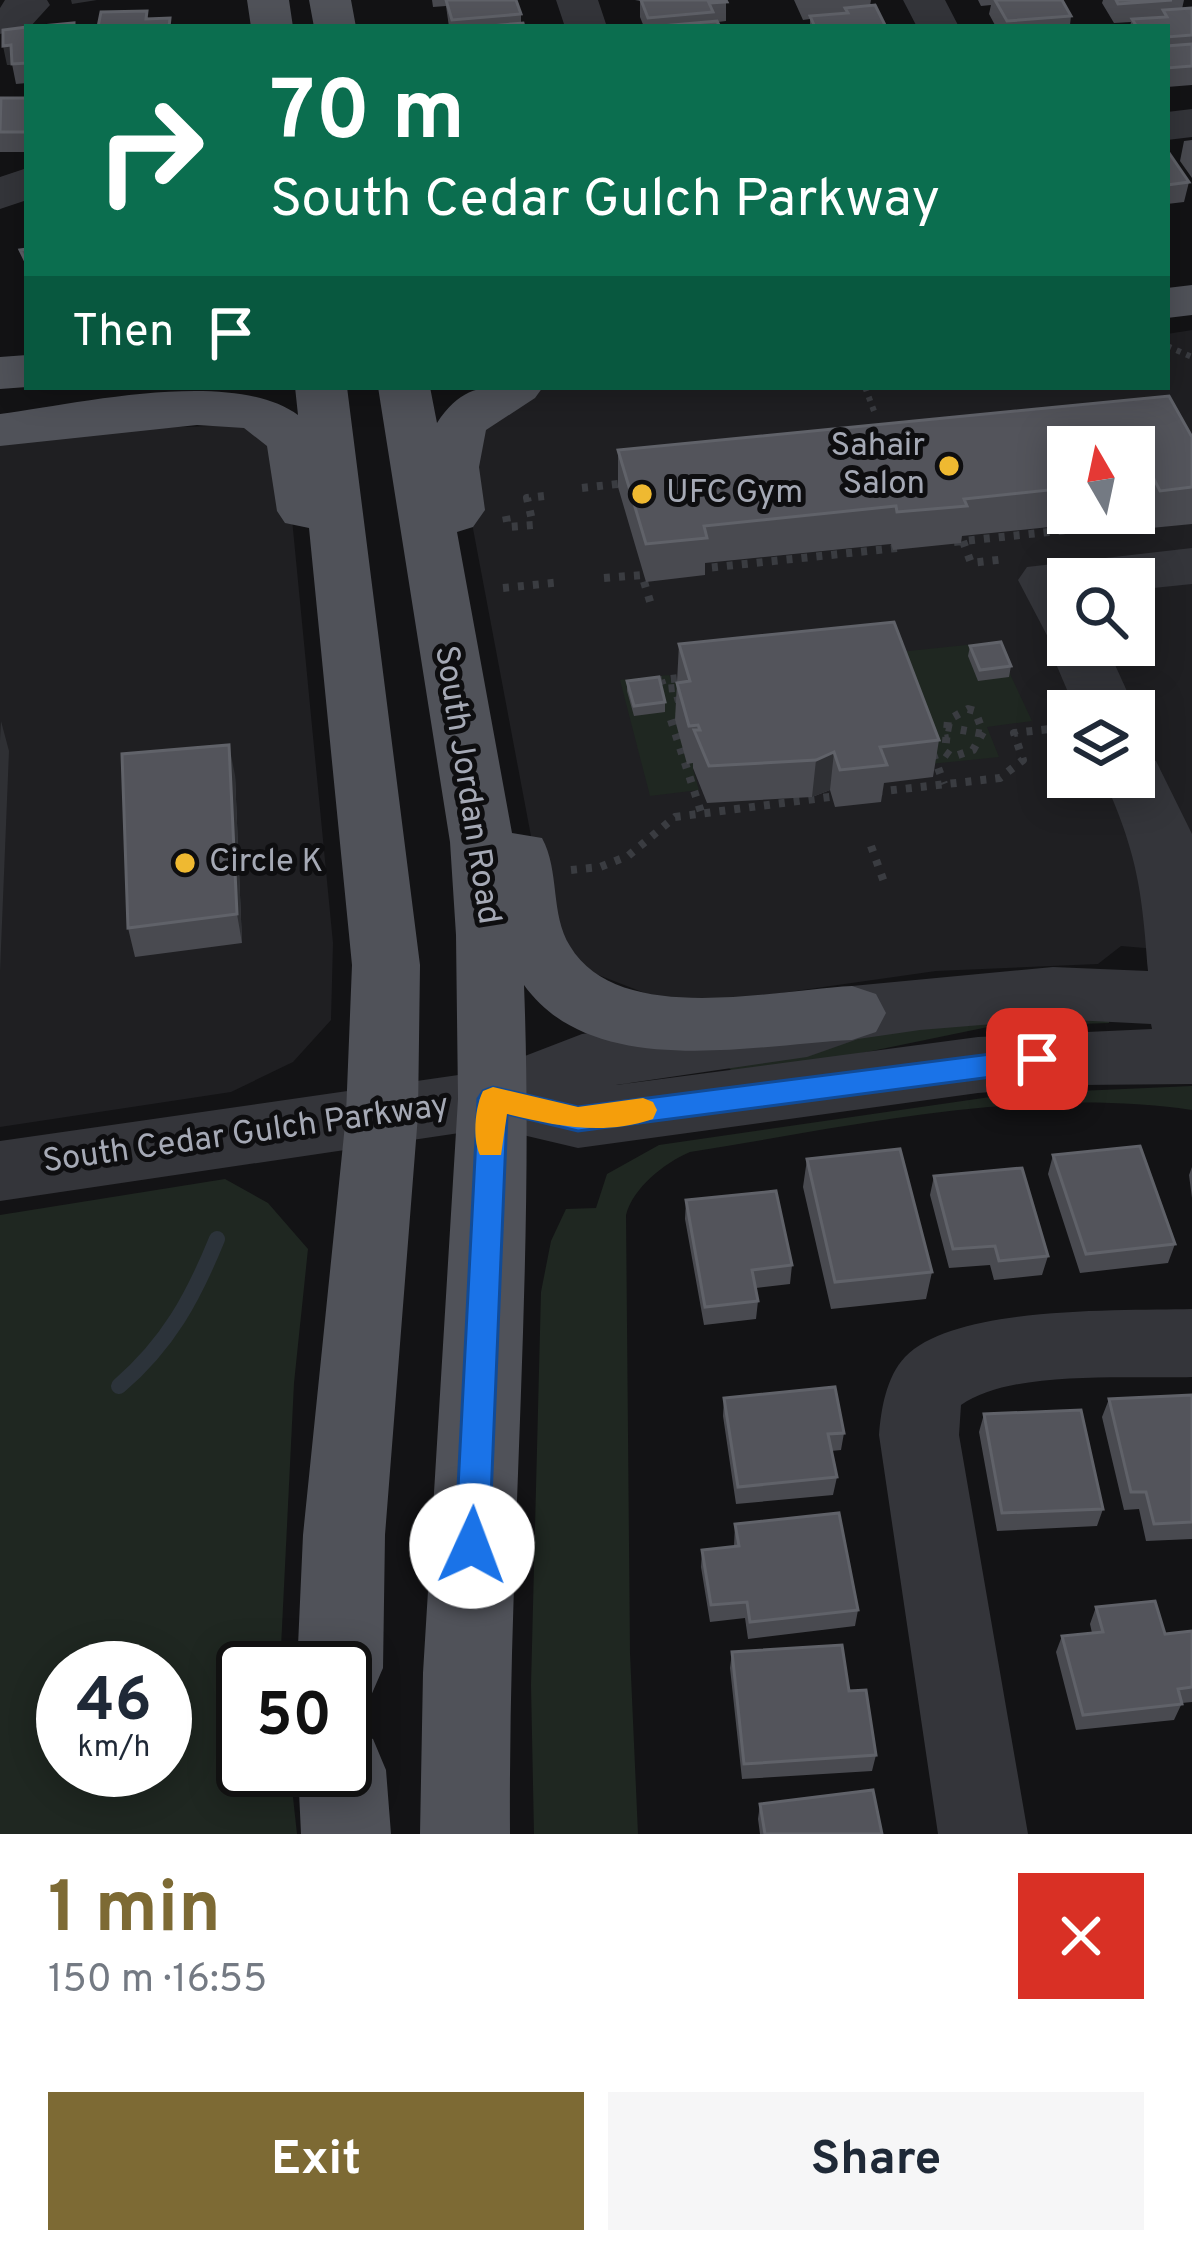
<!DOCTYPE html>
<meta charset="utf-8">
<style>
:root{--surface:#fff;--page:#f6f6f7;--text:#1f2937;--muted:#747a83;--accent:#7d6a34}
body{margin:0;font-family:Overpass,sans-serif;background:var(--page);color:var(--text);height:100vh;display:flex;flex-direction:column;font-size:45px;white-space:nowrap}
*{box-sizing:border-box;margin:0}
p{font-size:39px;color:var(--muted)}
.icon{flex:none;width:66px;height:66px;fill:none;stroke:currentColor;stroke-width:2;stroke-linecap:round;stroke-linejoin:round}
.map{position:relative;height:1834px;overflow:hidden}
.sheet{display:flex;flex-direction:column;background:var(--surface);flex:1}
.sheet>*{flex:none}
.banner{position:absolute;left:24px;top:24px;width:1146px;height:366px;border-radius:0px;box-shadow:0 6px 30px #0003;background:#0b6e4f;color:#fff;overflow:hidden}
.needle{width:78px;rotate:351deg}
.controls{position:absolute;left:1047px;top:426px;display:grid;gap:24px}
.controls a{display:grid;place-items:center;width:108px;height:108px;border-radius:0px;background:var(--surface);box-shadow:0 6px 30px #0003;font-size:60px}
.speed{position:absolute;left:36px;top:1641px;display:flex;gap:24px;font-size:60px;font-weight:700;text-align:center}
.speed>*{display:grid;place-content:center;width:156px;height:156px;border-radius:50%;background:var(--surface);box-shadow:0 6px 30px #0003;line-height:1}
.speed small{font-size:30px;font-weight:400}
.speed .limit{border:6px solid #111;border-radius:18px;background:#fff;color:#111}
.pin{position:absolute;display:grid;place-items:center;width:102px;height:102px;color:#fff;margin:-51px;border-radius:24px;box-shadow:0 6px 18px #0006}
.me{position:absolute;width:132px;margin:-66px;rotate:2deg;stroke-linejoin:round;filter:drop-shadow(0 0 9px #0008)}
.turn{display:flex;align-items:center;gap:42px;height:252px;padding:0 48px;font-size:54px}
.turn .icon{width:156px;height:156px;stroke-width:2.5}
.turn b{display:block;font-size:84px;line-height:102px}
.then{display:flex;align-items:center;height:114px;padding:0 48px;background:#0003;gap:24px;font-size:45px}
.round{display:grid;place-items:center;flex:none;width:126px;height:126px;border-radius:0px;background:var(--page)}
.summary{display:flex;align-items:center;justify-content:space-between;height:204px;padding:0 48px}
h1{font-size:72px;font-weight:700;line-height:90px;color:var(--accent)}
.cta{display:flex;gap:24px;margin-top:auto;padding:24px 48px}
.cta a{flex:1;height:138px;border-radius:0px;background:var(--accent);color:#fff;font-size:48px;font-weight:700;line-height:138px;text-align:center}
.cta a+a{background:var(--page);color:var(--text)}
.map>svg:first-child{display:block}
</style>
<div class="map">
<svg width="1192" height="1834" viewBox="0 0 1192 1834">
<rect width="100%" height="100%" fill="#131315"/>
<path fill="#1f1f22" fill-rule="evenodd" d="M1192,330V952L1121,946L1098,964L936,971L725,1001L655,997L578,967L547,921L461,465L480,421L522,394L547,387H1167V334ZM1068,447H1134V513H1068ZM1068,579H1134V645H1068ZM1068,711H1134V777H1068Z
M239,425L274,438L289,488L333,943L331,1020L293,1062L231,1092L0,1127V433Z"/>
<path fill="#1f2721" fill-rule="evenodd" d="M995,642L1032,721L987,727L999,757L931,764L899,652Z
M669,675L672,682L678,681L688,718L676,721L687,763L697,762L693,769L699,790L650,796L620,680Z
M1109,1018V1023L988,1027L799,1066L733,1072L727,1066L732,1053L995,1019Z
M1192,1086V1110C1025,1086 854,1126 690,1152C664,1163 633,1188 626,1215L630,1653L638,1834H534L531,1685L541,1292L551,1241L566,1209L596,1208L607,1174L659,1145L1011,1094Z
M225,1179L268,1203L308,1249L294,1383L280,1668H243V1770H290L297,1834H0V1215ZM63,1668H165V1770H63Z"/>
<g fill="none" stroke-linecap="round" stroke-linejoin="round">
<path stroke="#2c333a" stroke-width="16" d="M119,1386C168,1344 193,1298 217,1239"/>
<path stroke="#3a3c41" stroke-width="6" stroke-dasharray="4.5 6" stroke-linecap="butt" d="M1167,346L1192,357
M865,387L874,411"/>
<path stroke="#3a3c41" stroke-width="8" stroke-dasharray="6 9" stroke-linecap="butt" d="M582,488L626,483
M506,516L508,527L533,525L527,498L544,496
M963,541L971,563L1006,559
M954,542L1153,521
M697,569L897,548
M604,578L642,575L652,608
M503,588L562,582
M679,702L675,688L664,689L661,680L688,677
M968,709L975,711L983,732L973,750L952,757L945,752L948,720Z
M682,716L670,717L701,812
M946,727L983,734
M930,741L949,738
M933,754L944,784
M876,792L1000,778L1023,760L1014,733L1067,727
M871,846L884,882
M571,870L600,867L628,856L675,817L837,796"/>
<path fill="#34353a" fill-rule="evenodd" d="M5,0H47L50,5L30,27L0,34V8Z
M556,0H598L607,27H565Z
M903,0H945L959,27H917Z
M1192,109V137L1167,140V112Z
M27,168V200L0,209V177Z
M1192,548V584L1134,590V579H1068V645H1106L1136,711L1134,715V711H1076L1048,645L1050,641L1018,580L1027,567Z
M1134,755L1156,761L1192,834V1084L1080,1085L978,1093L578,1148L493,1128L0,1201V1141L486,1071L582,1034L802,1003L852,986L1053,967L1148,971C1142,889 1137,853 1103,777H1134ZM1053,1019L1151,1024L1152,1029L978,1037L616,1085L807,1057L858,1039L920,1030Z
M1192,1309V1377C1129,1379 1012,1369 961,1405L959,1435L1028,1834H938L879,1435C881,1410 886,1377 905,1357C955,1305 1122,1311 1192,1309Z"/>
<path fill="#505259" fill-rule="evenodd" d="M247,0H289L293,27H251Z
M309,0H351L356,27H314Z
M1192,285V315L1167,318V288Z
M27,355V387L0,389V357Z
M295,387H347L420,965L418,1115L385,1535L383,1668L370,1698L345,1708V1668H297L303,1535L346,1115L352,965L309,528L285,523L277,511L267,446L244,428L197,425L0,446V414C77,404 232,367 298,415Z
M378,387H430L437,423C466,378 495,387 543,387L535,398L486,430L479,467L485,510L473,527L457,532L512,833L542,838C560,871 550,914 570,946C618,1027 772,990 852,986L876,994L886,1013L876,1032L852,1040C751,1045 593,1081 524,985C535,1268 508,1551 510,1834H420L423,1673L458,1099L456,935L450,842Z
M345,1727L373,1739L386,1770L391,1834H301L298,1770H345Z"/>
</g>
<path fill="#494a50" fill-rule="evenodd" d="M432,0H516L521,14V23L524,27H449L446,6L433,7Z
M635,0H726V21L718,22L720,27H644L640,17V1Z
M794,0H871L870,6L886,27H810V19L803,20Z
M978,0H1062L1071,16L1070,25L1079,27H996L989,14L991,5L981,6Z
M1103,0H1184L1182,9L1192,8V85L1167,87V27H1130L1131,22L1114,23L1102,3Z
M27,27V83L16,84L12,64L7,65Z
M27,98V152H0V100Z
M1192,140V178L1180,161L1184,141Z
M1167,150L1189,182L1184,202L1167,204Z
M1192,437V524L1151,528L1145,517L962,536L961,543L893,550L891,544L705,563V575L646,582L618,487V450ZM1068,447H1134V513H1068Z
M679,644L939,740L933,777L884,783L881,802L835,807L830,790L812,797L707,803L693,768V763L687,764L675,720Z
M970,646L1011,666L1009,677L978,681L968,656Z
M627,681L665,702V712L634,716L627,691Z
M235,775L242,943L135,957L128,928Z
M1053,1155L1175,1244L1168,1263L1080,1273L1048,1174Z
M807,1159L932,1272L926,1299L831,1309L803,1187Z
M1192,1167V1198L1189,1175Z
M934,1176L1048,1256L1042,1275L994,1280L990,1265L949,1268L930,1195Z
M686,1200L792,1265L790,1284L756,1288L758,1301L756,1319L704,1325L685,1219Z
M1192,1395V1539L1146,1541L1139,1509L1124,1510L1102,1417L1109,1399Z
M724,1398L844,1433L841,1450L831,1451L837,1477L833,1495L736,1504L723,1416Z
M984,1414L1103,1509L1097,1526L997,1531L979,1432Z
M735,1524L858,1610L855,1626L748,1639L745,1618L710,1622L701,1567L702,1550L734,1546Z
M1096,1607L1165,1634L1192,1631V1702L1182,1703L1174,1720L1076,1730L1056,1652L1062,1636L1092,1633L1090,1624Z
M732,1652L849,1691L876,1755L872,1771L742,1779L730,1668Z
M760,1804L882,1834H760L758,1819Z"/>
<path fill="#2f3034" d="M71,0H97L72,4Z
M11,45L15,64L7,65L3,46Z
M1,721L9,751L0,972V740Z
M229,745L235,775L242,943L237,914Z
M834,752L830,790L812,797L816,760Z"/>
<path fill="#53545b" stroke="#606269" stroke-width="3" d="M446,0H516L521,14L452,20Z
M641,0H726L727,2L709,3L713,12L648,18Z
M995,0H1062L1071,16L1007,21Z
M1116,0H1172L1118,4Z
M875,5L886,27H815L810,16L848,13L845,8Z
M1192,8V35L1167,37V27H1137L1132,19L1167,17L1163,10Z
M147,11L146,19L170,18L169,27H98L101,12Z
M717,21L720,27H650Z
M74,23V27H31Z
M523,23L524,27H479Z
M27,27V63L12,64L11,45L3,46V30Z
M1192,44V66L1167,68V46Z
M1,98H27V132H0Z
M1167,150L1189,182L1167,185Z
M27,249V264L20,250Z
M1169,396L1192,437V487L1160,491L1154,479L1134,481V447H1068V488L964,499L967,506L897,512L896,506L704,526L707,538L646,544L618,450Z
M894,622L939,740L880,747L887,765L840,770L834,752L816,760L709,766L694,730H700L698,725L689,726L677,683L690,681L679,644Z
M1001,642L1011,666L980,670L970,646Z
M659,677L665,702L634,706L627,681Z
M229,745L237,914L128,928L122,754Z
M1140,1146L1175,1244L1086,1254L1053,1155Z
M900,1149L932,1272L835,1282L807,1159Z
M1022,1168L1048,1256L999,1261L995,1246L953,1249L934,1176Z
M776,1191L792,1265L752,1270L758,1301L705,1307L686,1200Z
M835,1387L844,1433L828,1434L837,1477L738,1487L724,1398Z
M1192,1395V1522L1154,1524L1146,1492H1131L1109,1399Z
M1081,1410L1103,1509L1002,1513L984,1414Z
M839,1513L858,1610L750,1622L747,1602L711,1605L702,1550L739,1546L735,1524Z
M1155,1601L1165,1634L1192,1631V1687L1178,1689L1182,1704L1083,1715L1062,1636L1103,1632L1096,1607Z
M842,1645L849,1691L866,1690L876,1755L744,1764L732,1652Z
M873,1790L882,1834H765L760,1804Z"/>
<path fill="#1a73e8" stroke="#114b97" stroke-width="3" d="M1037,1048L1047,1051L1051,1059L1047,1067L1037,1071L578,1131L507,1114L489,1546L484,1558L472,1562L460,1558L455,1546L478,1099L483,1091L493,1087L578,1107Z"/>
<path fill="#f59e0b" d="M493,1087L578,1107L643,1098L653,1102L657,1110L653,1119C602,1136 557,1126 507,1114L501,1155H480C472,1139 475,1107 483,1091Z"/>
<g fill="#efb931" stroke="#0e0e10" stroke-width="4.5">
<circle cx="949" cy="466" r="12"/>
<circle cx="642" cy="494" r="12"/>
<circle cx="185" cy="863" r="12"/>
</g>
<g text-anchor="middle" dominant-baseline="central" stroke-width="10" stroke-linejoin="round" paint-order="stroke">
<g font-size="33" fill="#a5a9b5" stroke="#0e0e10" text-anchor="start">
<text x="925" y="447" text-anchor="end">Sahair<tspan x="925" dy="38">Salon</tspan></text>
<text x="666" y="494">UFC Gym</text>
<text x="209" y="863">Circle K</text>
</g>
<g font-size="33" fill="#a5a9b5" stroke="#0e0e10">
<text transform="translate(466 785) rotate(81)">South Jordan Road</text>
<text transform="translate(246 1135) rotate(-8)">South Cedar Gulch Parkway</text>
</g>
</g>
</svg>
<div class="controls">
<a><svg class="needle" viewBox="-14 -14 28 28"><path d="M0-13l5 13h-10z" fill="#e53935"/><path d="M0 13l5-13h-10z" fill="#747a83"/></svg></a>
<a><svg class="icon" aria-label="search" viewBox="0 0 24 24"><circle cx="10" cy="10" r="6"/><path d="M15 15l6 6"/></svg></a>
<a><svg class="icon" aria-label="layers" viewBox="0 0 24 24"><path d="M12 4l9 5-9 5-9-5zM3 14l9 5 9-5"/></svg></a>
</div>
<div class="speed"><div>46<small>km/h</small></div><div class="limit">50</div></div>
<div class="pin" style="left:1037px;top:1059px;background:#d93025"><svg class="icon" aria-label="arrive" viewBox="0 0 24 24"><path d="M6 21V4h12l-3 4 3 4H6"/></svg></div>
<svg class="me" style="left:472px;top:1546px" viewBox="-20 -20 40 40"><circle r="19" fill="#fff"/><path d="M0-13L10 11 0 6-10 11z" fill="#1a73e8"/></svg>
<div class="banner">
<div class="turn"><svg class="icon" aria-label="right" viewBox="0 0 24 24"><path d="M7 20v-9h11M14 6l5 5-5 5"/></svg><div><b>70 m</b>South Cedar Gulch Parkway</div></div>
<div class="then">Then<svg class="icon" aria-label="arrive" viewBox="0 0 24 24"><path d="M6 21V4h12l-3 4 3 4H6"/></svg></div>
</div>
</div>
<section class="sheet">
<div class="summary"><div><h1>1 min</h1><p>150 m · 16:55</p></div><a class="round" style="background:#d93025;color:#fff"><svg class="icon" aria-label="close" viewBox="0 0 24 24"><path d="M6 6l12 12M18 6L6 18"/></svg></a></div>
<div class="cta"><a>Exit</a><a>Share</a></div>
</section>
